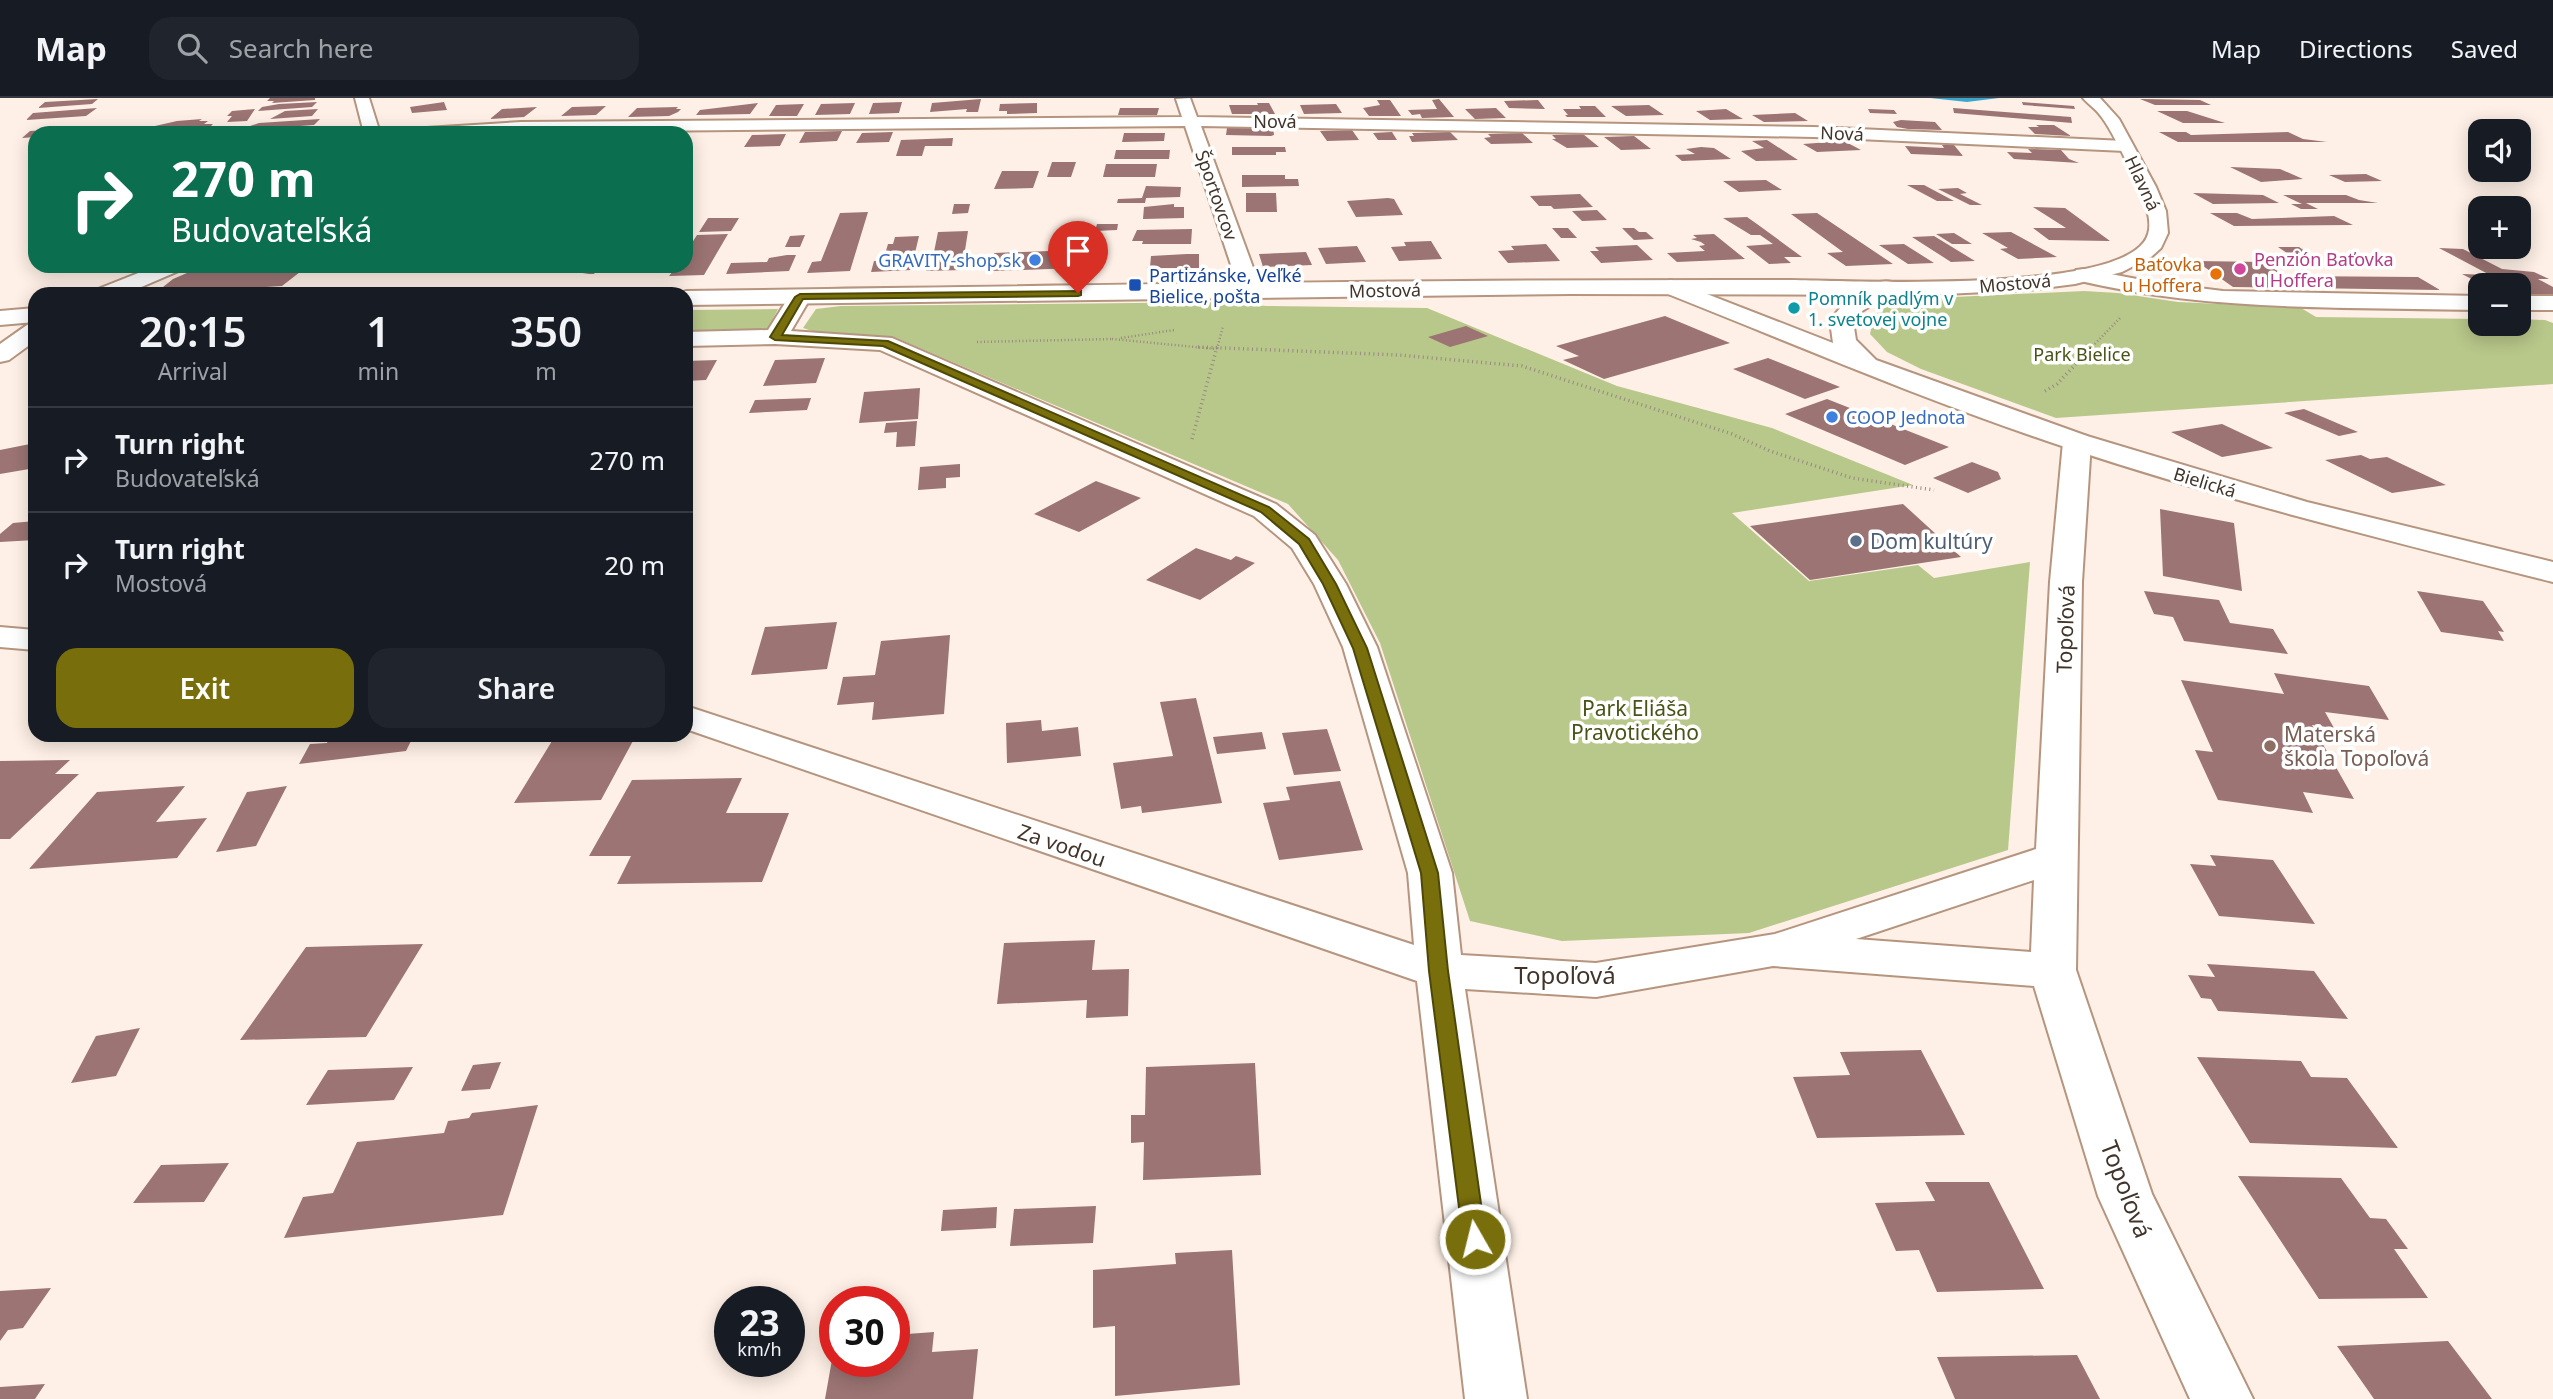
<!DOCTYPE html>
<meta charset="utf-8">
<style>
:root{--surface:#171b24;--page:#20242c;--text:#f1f3f6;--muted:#9ea1a6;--line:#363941;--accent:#786e0b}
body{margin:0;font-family:"Noto Sans",sans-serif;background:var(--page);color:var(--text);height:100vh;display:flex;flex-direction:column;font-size:26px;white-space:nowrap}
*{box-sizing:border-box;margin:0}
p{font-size:23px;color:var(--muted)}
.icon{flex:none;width:38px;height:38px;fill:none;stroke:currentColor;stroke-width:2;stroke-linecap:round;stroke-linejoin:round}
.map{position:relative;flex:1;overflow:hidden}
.panel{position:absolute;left:28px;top:189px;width:665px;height:455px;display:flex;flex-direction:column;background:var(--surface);border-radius:21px;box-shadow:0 4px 18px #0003}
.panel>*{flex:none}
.top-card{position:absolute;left:28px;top:28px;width:665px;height:147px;border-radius:21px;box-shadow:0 4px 18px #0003;background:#0b6e4f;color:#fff;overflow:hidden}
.controls{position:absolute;left:2468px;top:21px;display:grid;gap:14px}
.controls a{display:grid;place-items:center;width:63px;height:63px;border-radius:14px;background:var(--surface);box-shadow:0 4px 18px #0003;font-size:35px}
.speed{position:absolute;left:714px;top:1188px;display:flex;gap:14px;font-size:35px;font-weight:700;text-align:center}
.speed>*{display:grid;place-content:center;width:91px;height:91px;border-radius:50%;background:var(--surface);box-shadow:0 4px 18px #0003;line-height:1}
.speed small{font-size:18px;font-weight:400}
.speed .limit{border:10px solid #d22;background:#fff;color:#111}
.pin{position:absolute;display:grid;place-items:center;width:60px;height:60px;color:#fff;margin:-72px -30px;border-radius:50% 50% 50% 0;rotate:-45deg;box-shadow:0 0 7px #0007}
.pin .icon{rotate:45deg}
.me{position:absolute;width:77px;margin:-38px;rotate:352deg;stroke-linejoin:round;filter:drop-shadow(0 0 5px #0008)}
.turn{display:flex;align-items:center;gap:24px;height:147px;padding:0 28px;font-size:32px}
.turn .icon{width:91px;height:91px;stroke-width:2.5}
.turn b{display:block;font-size:49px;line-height:60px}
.eta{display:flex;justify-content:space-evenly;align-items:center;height:119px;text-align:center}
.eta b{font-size:42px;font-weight:600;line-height:49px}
.cta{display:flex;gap:14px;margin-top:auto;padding:14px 28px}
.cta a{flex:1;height:80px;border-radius:21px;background:var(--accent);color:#fff;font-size:28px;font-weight:600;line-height:80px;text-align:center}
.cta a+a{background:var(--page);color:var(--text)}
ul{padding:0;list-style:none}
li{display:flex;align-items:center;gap:21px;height:105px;padding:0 28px;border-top:2px solid var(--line)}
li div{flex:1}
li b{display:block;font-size:26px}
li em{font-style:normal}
header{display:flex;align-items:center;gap:42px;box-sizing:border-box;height:98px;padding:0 35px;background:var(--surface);border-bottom:2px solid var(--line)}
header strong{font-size:33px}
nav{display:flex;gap:38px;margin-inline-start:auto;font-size:24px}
.search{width:490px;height:63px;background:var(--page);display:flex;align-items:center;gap:18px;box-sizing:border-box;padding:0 24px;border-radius:21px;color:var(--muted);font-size:26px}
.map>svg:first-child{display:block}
</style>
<header>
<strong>Map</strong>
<div class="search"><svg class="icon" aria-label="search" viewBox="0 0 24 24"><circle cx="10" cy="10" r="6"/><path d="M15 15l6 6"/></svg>Search here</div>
<nav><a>Map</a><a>Directions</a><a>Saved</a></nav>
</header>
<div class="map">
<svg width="2553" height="1301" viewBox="0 0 2553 1301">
<rect width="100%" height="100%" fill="#fef0e6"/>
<path fill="#b8c78a" d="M2084,193L2118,195L2178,204L2301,210L2316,219L2480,221V226H2518V221L2545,222L2553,225V286L2056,320L1921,271L1887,254L1870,236L1874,218L1889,206L1911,201Z
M1230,204L1266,208L1427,210L1617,288L1772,330L1913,387L1732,415L1809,483L1918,467L1934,480L2030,464L2008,752L1749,835L1562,843L1470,823L1380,545L1338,462L1288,406L896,240H833L803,230L816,211L841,208Z
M778,211L766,235L686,237V212Z"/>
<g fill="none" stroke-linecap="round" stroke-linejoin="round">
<path fill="#3ca7cc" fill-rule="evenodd" d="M1930,0H1999L1967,4Z"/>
</g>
<path fill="#9b7473" d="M270,0H315V2L272,5L274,3H267Z
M98,1L92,6L38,10L45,4Z
M981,1L978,14H966L967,11L930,14L932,5Z
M1439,1L1454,19L1422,20L1420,16L1412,17L1408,12L1437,11L1432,2Z
M2140,1L2200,2L2211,7H2155Z
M1377,2H1390L1401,18H1369L1363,10L1380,7Z
M1538,2L1545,11L1509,10L1504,3Z
M317,4L312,9L258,13L262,9L279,6Z
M444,4L447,12L412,15L410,9Z
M902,4L899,15L869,16L873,5Z
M2022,4L2074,8L2075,11L2023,7Z
M758,5L750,16L696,17L700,12Z
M855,5L850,16L815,17L821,6Z
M1037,5V15L1007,16V13H999L1000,6Z
M1257,5H1269L1275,16H1232L1229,7H1258Z
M804,6L797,18H769L776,7Z
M1336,6L1342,15L1304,16L1300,7Z
M1649,7L1664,17L1626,18L1611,8Z
M606,8L596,17L561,18L572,9Z
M1579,8H1595L1606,19H1567L1565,17H1568L1563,11H1581Z
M537,9L524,19L490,21L502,11Z
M678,9L676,11H681L678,14L669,18L628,19L637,10Z
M97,10L86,18L26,22L33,15Z
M1120,10H1159L1157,17H1118Z
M1496,10L1506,20L1475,21L1465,11Z
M1953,10L2071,19L2072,25L1954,15Z
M255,11L247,23L227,24L232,18H227L232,13Z
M318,11L312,18L270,21L285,13Z
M1726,11L1743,21L1710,22L1696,13Z
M1868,11L1894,12L1897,16L1870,15Z
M2157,13H2187L2225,25H2183Z
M1795,15L1808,23L1764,24L1752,17Z
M202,21L199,23H208L204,26H213L210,29L158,33L162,29L155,28L177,23Z
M320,21L314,27L257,31L253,35H250L255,29L244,30L259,25Z
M1901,22L1935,24L1942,32L1908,31L1897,29L1893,24Z
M2036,27H2054L2071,38L2035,36L2028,29H2039Z
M324,29L320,35H291L294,31Z
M1273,29L1274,37L1271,38L1226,37L1227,30Z
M75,30L68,35H35V39L22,40L30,33Z
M1352,32L1359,42L1327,43L1320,33Z
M842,33L837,43L799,45L805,34Z
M893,34L889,44L856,45L862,35Z
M1392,34L1397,42H1378L1373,35Z
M1450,34L1458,42L1412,44L1409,38H1414L1412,35Z
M2159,34H2186L2191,37L2288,34L2303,41L2327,44H2178Z
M1124,35H1165L1164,43L1122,44Z
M1522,35L1533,45L1491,46L1484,40L1491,39L1488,36Z
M786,36L780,48L744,49L752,37Z
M1583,36L1599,49L1567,50L1552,41H1556L1552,37Z
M1634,38L1651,51L1621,52L1604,39Z
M953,40L952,48H925L922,58H896L901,42Z
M1767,42L1798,62L1756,63L1741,53L1764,50L1752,43Z
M1844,43L1861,52L1817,54L1803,46Z
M1942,47H1954L1963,58L1911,56L1905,48L1944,50Z
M1232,49H1285L1286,54H1276V57H1232Z
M1701,49L1714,50L1731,61L1682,63L1675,57L1695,56L1686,51Z
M2028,51L2061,52L2069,61L2079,65L2014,61L2007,54L2032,55Z
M1116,52H1170L1169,61H1114Z
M1052,64H1076L1071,79H1047Z
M1106,66H1157L1155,79H1103Z
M2230,69L2280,71L2303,81L2261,84Z
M1002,73H1039L1033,90L994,91Z
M2366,76L2382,83L2345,84L2329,77Z
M1242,77H1285V81H1298L1299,88L1242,89Z
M1766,82L1782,92L1739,94L1723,83Z
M1907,87H1924L1954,103H1937Z
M1146,88L1181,89L1180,99L1146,100L1145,105H1117L1118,101L1142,100Z
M1958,90L1967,95L1960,96L1982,107H1970L1938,91Z
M1246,95H1276L1277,114H1246Z
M2193,95L2263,97L2279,105L2213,106Z
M1580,96L1593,109L1554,111L1551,108H1539L1530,98Z
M2283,97H2346L2359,102L2378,105H2306L2318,111H2301L2291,106H2302Z
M1388,100L1394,101L1403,117L1356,119L1347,103Z
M954,106H970L968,115L952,116Z
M1174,106V109H1184V120L1143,121L1144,109Z
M2033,109L2065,110L2110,143L2049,142L2033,130H2066Z
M1597,112L1607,122L1582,123L1572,113Z
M868,114L850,173L807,175L812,164L821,163L840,115Z
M1817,115L1893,166L1846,168L1827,155L1843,154L1791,116Z
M2210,115H2237L2252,121L2334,118L2353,127L2234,128Z
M1747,119L1757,126L1802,159H1784L1791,165L1769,166L1746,148L1773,146L1760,137H1751L1723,120Z
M708,120H739L731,133L699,134Z
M1097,126H1118L1117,132L1095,133Z
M1552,130H1568L1577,140H1561Z
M1622,130H1634L1639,134H1646L1654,141L1634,142Z
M1192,131L1191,146H1142L1143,143H1132L1137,132Z
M968,133L962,172L926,173L928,164H932L938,134Z
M2011,134L2057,159L2018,161L2000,151L2008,150L1982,135Z
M1954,135L1972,146H1952L1936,136Z
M728,136L704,177L669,178L677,168H686V154L697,137Z
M1714,136L1745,161L1677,164L1667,155L1705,153L1699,148L1705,147L1701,144L1691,141L1697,140L1693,137Z
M805,137L800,149H785L790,138Z
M919,138L911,172L871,174L874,163H883L888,146H893L895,139Z
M1934,138L1975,163L1951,164L1912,139Z
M1431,143L1442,161L1399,163L1391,149L1406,148L1404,144Z
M1546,146L1560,163L1508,165L1498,153L1514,152L1511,148Z
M1904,146L1934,165L1908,166L1879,147Z
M1637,147L1653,162L1601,165L1590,153H1599L1595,149Z
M1357,148L1366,164L1326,166L1318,150Z
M2278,149H2299L2308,155H2287Z
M2439,150L2463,151L2502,171L2534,174L2549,181H2538L2553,189V196H2518V187H2483L2462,176L2490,177Z
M1076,152V170L992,173L994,155Z
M1306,154L1312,167L1263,169L1259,156Z
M1187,156H1199V170H1146L1150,169L1151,158Z
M787,157H796L789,173L726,176L731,165L767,164L769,160Z
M2196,163L2264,164L2285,178L2418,179L2440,192L2233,189Z
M254,168H277L268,175L291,171L287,174H300L282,188L166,195L158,193L173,181L187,175L249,171Z
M404,168H453L449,173L395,174Z
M474,168H522V170L503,174L493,173L497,171L469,173Z
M579,168H600L594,176H589L576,174Z
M1665,218L1730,245L1604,281L1563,262L1579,258L1556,248Z
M1466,228L1488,238L1450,249L1428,239Z
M825,260L816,285L763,288L775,262Z
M1768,260L1840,289L1805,301L1733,271Z
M717,262L706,282L686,283V263Z
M920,290L918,321L859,325L864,294Z
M811,300L807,312L749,315L755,302Z
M1827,301L1949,349L1905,367L1785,316Z
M2304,311L2358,334L2339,338L2284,315Z
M917,323L915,348L896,349L897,334L884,335L886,325Z
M2222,326L2273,350L2222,359L2171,334Z
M35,345V370L0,376V352Z
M2361,357L2370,361L2387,359L2446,387L2392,395L2325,362Z
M1972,364L1998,374L2001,381L1968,395L1933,380Z
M960,366V379L946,380V390L918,392L920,369Z
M1096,383L1141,400L1079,434L1034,416Z
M1903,406L1961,459L1810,482L1750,428Z
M2160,411L2234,425L2242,493L2163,478Z
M35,423V442L0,444V436L13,425Z
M1196,450L1231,462L1236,458L1255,465L1200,502L1146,482Z
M2144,493L2219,502L2230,525L2273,531L2288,556L2184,543L2173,519L2154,516Z
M2417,493L2483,503L2504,534L2498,533L2504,543L2441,534Z
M837,524L827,571L751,577L765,529Z
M950,537L944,616L872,622L874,604L837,607L843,579L875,577L881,543Z
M2274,575L2369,588L2389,622L2325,614L2334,630L2312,627L2354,701L2303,694L2313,715L2218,702L2195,652L2213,654L2181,582L2284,596Z
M1196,600L1222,705L1142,715L1141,708L1121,711L1113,665L1173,658L1160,604Z
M1041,622L1042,633L1078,629L1081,658L1007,665L1006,625Z
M1327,631L1341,673L1294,677L1282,635Z
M1262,634L1266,651L1217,656L1213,639Z
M331,637H414L406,653L299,666L310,646L327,645Z
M634,641L601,702L514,705L552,643Z
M70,662L55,676H79L10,741H0V663Z
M742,680L726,715H789L762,784L617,786L631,758H589L632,682Z
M1340,683L1363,752L1279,762L1263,705L1290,702L1286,689Z
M185,688L156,724L207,720L177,760L29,771L97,694Z
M287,688L256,748L216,754L247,694Z
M2210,757L2273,762L2315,826L2219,818L2190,766L2216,768Z
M1095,842L1092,872L1129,871L1128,918L1086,920L1087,902L997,906L1004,845Z
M423,846L366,939L240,942L306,849Z
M2207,866L2314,873L2348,921L2218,913L2211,901L2201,900L2188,877L2215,879Z
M140,930L116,978L71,985L96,938Z
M1921,952L1965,1037L1817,1040L1793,979L1850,977L1840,954Z
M2197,959L2301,963L2311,979L2347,980L2398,1050L2250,1045Z
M501,964L490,991L461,993L473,967Z
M1255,965L1261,1077L1143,1082L1144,1044L1131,1045V1017H1145L1146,969Z
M413,969L394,1002L306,1007L328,972Z
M538,1007L503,1117L284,1140L303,1099L333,1095L357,1044L444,1035L448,1023L469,1020L472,1015Z
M229,1065L204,1104L133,1105L161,1067Z
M2238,1078L2341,1080L2370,1120L2386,1121L2408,1151H2394L2428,1200L2319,1201Z
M1925,1084H1989L2044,1191L1937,1194L1919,1152L1896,1153L1875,1105L1935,1103Z
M1096,1108L1093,1145L1010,1148L1014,1111Z
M997,1109L996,1130L941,1133L943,1112Z
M1232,1152L1240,1287L1115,1298V1228L1093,1230V1172L1176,1166L1175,1155Z
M51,1190L23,1230L8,1232L0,1243V1193Z
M934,1234L932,1254L978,1251L973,1301H825L833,1256L835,1264H894V1237Z
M2448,1243L2492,1301H2374L2337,1248Z
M2077,1257L2100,1301H1955L1937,1259Z
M45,1286L35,1301H0V1289Z"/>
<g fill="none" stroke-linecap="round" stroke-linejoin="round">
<g stroke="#b5957f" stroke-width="4">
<path id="minor" d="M1190,0L1197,19L1814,29L2125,43L2133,48L2125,53L1814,39L1201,28L1262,194L1259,199H1243L1240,194L1185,28L418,35L426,30L521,24L1182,19L1176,1Z
M2084,171L2158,185L2223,193L2480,198V212C2345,209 2209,214 2076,182L2073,177L2076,172Z
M800,192L808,194L811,199L791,233L892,240L1276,406L1315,437L1346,486L1377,549L1452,775L1461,857L1596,865L1775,836L2036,751L2050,484L2063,344L2067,338L2077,336L2087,338L2091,344L2082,484L2076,872L2152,1096L2253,1301H2190L2098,1098L2034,888L1773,868L1596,899L1465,891L1527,1301H1465L1417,883L686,631V608L1414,847L1408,775L1343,549L1314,486L1292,450L1254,418L880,252L775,246L686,248V234L768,232L792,194ZM2034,782L2031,854L1856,841Z
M2518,198H2553V212H2518Z
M35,225V243L9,262L0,264V246L27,227Z
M0,529L35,532V552L0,549Z"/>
</g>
<g stroke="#b5957f" stroke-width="4">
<path id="secondary" d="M355,0H369L380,35H364Z
M156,168H184L181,172L125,196H95L98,191Z
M1671,182L1833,245L1830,223C1841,206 1869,179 1892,184L1895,189L1892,194L1859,215L1853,223L1856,242L1876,262L2087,338L2307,404L2553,464V484C2390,443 2228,403 2068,350C1931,305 1797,247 1663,194L1660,189L1663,184Z"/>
</g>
<g stroke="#b5957f" stroke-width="4">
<path id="primary" d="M2083,0H2100L2119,21L2156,89L2166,113L2168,135L2161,150L2151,159L2122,174L2075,186L2028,192L1924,197L1570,196L686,207V196H678L686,193C1054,188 1423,181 1791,182C1857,183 2106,195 2144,144C2151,135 2150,122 2147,112C2142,93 2112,31 2100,17C2095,10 2088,6 2083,0Z
M35,210V224L0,227V213Z"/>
</g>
<path stroke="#978a80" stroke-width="2.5" stroke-dasharray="1 2.5" stroke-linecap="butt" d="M1121,240L1174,232
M1112,241L1216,251
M977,244L1112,241
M1217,251L1223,228
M2090,251L2121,219"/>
<path stroke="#978a80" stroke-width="3.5" stroke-dasharray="1 3.5" stroke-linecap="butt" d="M1198,249L1399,257L1522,268L1732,336L1770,353L1852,380L1934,392
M2045,293L2057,286L2092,249
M1192,341L1217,249"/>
<use href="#minor" fill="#fff" fill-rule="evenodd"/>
<use href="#secondary" fill="#fff" fill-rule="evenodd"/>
<use href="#primary" fill="#fff" fill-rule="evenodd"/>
</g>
<path fill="#786e0b" stroke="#4e4807" stroke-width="2" d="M1081,193V197L1078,198L803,201L782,237L888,243L1269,409L1309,441L1336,486L1367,550L1438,775L1448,873L1486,1141L1483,1148L1475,1151L1466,1148L1463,1141L1429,873L1421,775L1353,550L1323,486L1299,446L1261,414L883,248L775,242L770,239L795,199L800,196Z"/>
<g fill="#3f7fe0" stroke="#fff" stroke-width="2.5">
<circle cx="1035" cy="162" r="7"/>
<circle cx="1832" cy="319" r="7"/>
</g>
<circle fill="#d1479c" stroke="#fff" stroke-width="2.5" cx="2240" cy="171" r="7"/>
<circle fill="#e8710a" stroke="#fff" stroke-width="2.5" cx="2216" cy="176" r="7"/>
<rect fill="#1a4fb4" stroke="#fff" stroke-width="2.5" x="1128" y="180" width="14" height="14" rx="3.5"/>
<circle fill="#0f9aa8" stroke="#fff" stroke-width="2.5" cx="1794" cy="210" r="7"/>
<circle fill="#5c6f8a" stroke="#fff" stroke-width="2.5" cx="1856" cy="443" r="7"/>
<circle fill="#8d6e63" stroke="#fff" stroke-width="2.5" cx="2270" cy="648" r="7"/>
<g text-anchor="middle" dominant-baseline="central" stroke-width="7" stroke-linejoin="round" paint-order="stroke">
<g font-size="18" fill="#41342b" stroke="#fff">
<text x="1275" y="23">Nová</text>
<text transform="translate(1842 35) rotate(2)">Nová</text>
<text transform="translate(2143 85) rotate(65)">Hlavná</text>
<text transform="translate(1217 97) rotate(71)">Športovcov</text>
<text transform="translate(2015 185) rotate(-5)">Mostová</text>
<text transform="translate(1385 192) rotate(-1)">Mostová</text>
<text transform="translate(2205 384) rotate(17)">Bielická</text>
</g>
<g font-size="18" fill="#b23c85" stroke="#fff" text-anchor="start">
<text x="2254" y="161">Penzión Baťovka<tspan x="2254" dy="21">u Hoffera</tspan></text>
</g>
<g font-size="18" fill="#366cbe" stroke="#fff" text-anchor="end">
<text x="1021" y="162">GRAVITY-shop.sk</text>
<text x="1846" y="319" text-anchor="start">COOP Jednota</text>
</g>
<g font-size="18" fill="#c56008" stroke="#fff" text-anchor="end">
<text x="2202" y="166">Baťovka<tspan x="2202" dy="21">u Hoffera</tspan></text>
</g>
<g font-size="18" fill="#164399" stroke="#fff" text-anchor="start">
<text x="1149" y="177">Partizánske, Veľké<tspan x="1149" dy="21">Bielice, pošta</tspan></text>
</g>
<g font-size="18" fill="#0d838f" stroke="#fff" text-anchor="start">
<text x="1808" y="200">Pomník padlým v<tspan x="1808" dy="21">1. svetovej vojne</tspan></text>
</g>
<g font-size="18" fill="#485317" stroke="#fff">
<text x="2082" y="256">Park Bielice</text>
</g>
<g font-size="21" fill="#4e5e75" stroke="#fff" text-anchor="start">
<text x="1870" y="443">Dom kultúry</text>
</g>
<g font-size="21" fill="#41342b" stroke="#fff">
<text transform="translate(2065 531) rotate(-88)">Topoľová</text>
<text transform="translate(1062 747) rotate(19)">Za vodou</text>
</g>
<g font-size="21" fill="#485317" stroke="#fff">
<text x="1635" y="610">Park Eliáša<tspan x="1635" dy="24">Pravotického</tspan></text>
</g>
<g font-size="21" fill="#785e54" stroke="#fff" text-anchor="start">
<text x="2284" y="636">Materská<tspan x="2284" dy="24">škola Topoľová</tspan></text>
</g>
<g font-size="24" fill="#41342b" stroke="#fff">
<text x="1565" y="876">Topoľová</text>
<text transform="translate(2127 1091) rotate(69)">Topoľová</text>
</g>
</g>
</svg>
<div class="controls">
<a><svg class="icon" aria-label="sound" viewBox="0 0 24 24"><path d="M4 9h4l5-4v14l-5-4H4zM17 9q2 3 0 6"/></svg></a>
<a>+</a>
<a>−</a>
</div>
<div class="speed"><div>23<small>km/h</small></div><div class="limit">30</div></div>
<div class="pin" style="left:1078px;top:195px;background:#d93025"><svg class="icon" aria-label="arrive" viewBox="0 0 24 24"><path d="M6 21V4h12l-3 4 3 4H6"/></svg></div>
<svg class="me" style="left:1475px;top:1141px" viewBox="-20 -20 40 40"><circle r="17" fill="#786e0b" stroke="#fff" stroke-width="3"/><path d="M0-11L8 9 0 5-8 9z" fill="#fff"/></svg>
<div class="top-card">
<div class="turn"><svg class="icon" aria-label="right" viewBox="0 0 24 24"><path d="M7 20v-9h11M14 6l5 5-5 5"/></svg><div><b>270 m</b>Budovateľská</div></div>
</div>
<section class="panel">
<div class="eta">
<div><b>20:15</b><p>Arrival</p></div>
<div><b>1</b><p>min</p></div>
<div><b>350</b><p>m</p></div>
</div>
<ul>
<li><svg class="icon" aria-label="right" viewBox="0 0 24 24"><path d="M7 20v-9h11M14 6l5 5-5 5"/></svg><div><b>Turn right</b><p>Budovateľská</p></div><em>270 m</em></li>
<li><svg class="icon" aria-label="right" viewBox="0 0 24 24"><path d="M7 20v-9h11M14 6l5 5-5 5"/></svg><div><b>Turn right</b><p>Mostová</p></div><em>20 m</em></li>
</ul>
<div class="cta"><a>Exit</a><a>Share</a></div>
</section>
</div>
